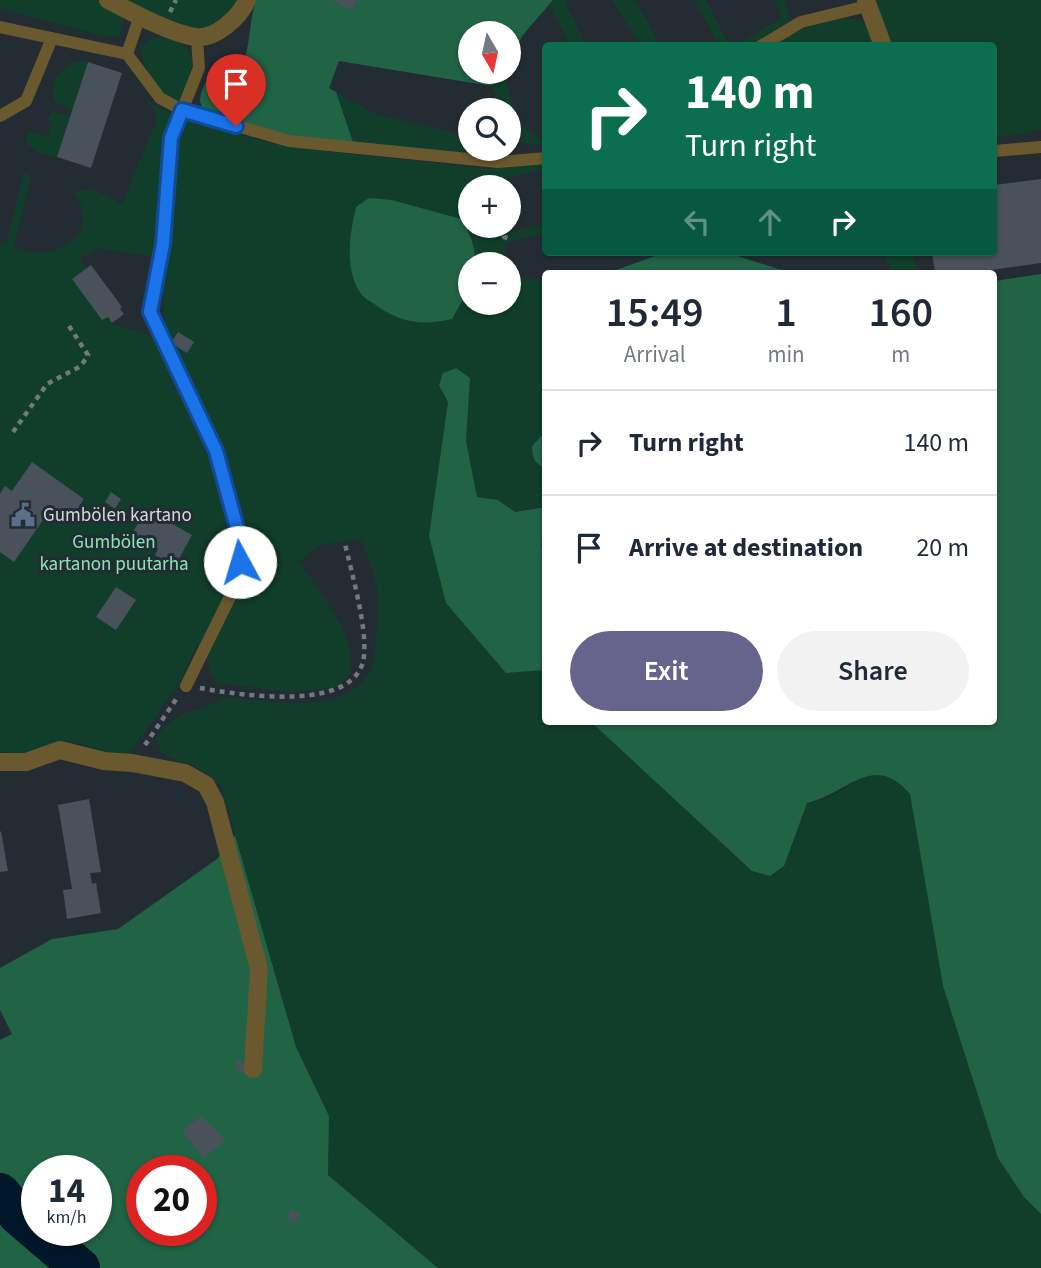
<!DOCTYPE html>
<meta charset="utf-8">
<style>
:root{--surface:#fff;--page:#f2f2f3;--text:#1f2937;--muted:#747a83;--line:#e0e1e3;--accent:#66638c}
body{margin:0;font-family:"Source Sans 3",sans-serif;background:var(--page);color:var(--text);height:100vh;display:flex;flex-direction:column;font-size:26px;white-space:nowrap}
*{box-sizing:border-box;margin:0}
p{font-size:23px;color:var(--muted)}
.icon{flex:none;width:38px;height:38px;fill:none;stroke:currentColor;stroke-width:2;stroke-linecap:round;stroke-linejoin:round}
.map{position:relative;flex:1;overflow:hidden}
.side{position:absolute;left:542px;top:270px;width:455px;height:455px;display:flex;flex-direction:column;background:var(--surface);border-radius:7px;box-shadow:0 2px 5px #0004}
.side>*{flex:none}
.top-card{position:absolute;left:542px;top:42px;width:455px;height:214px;border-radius:7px;box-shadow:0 2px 5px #0004;background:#0b6e4f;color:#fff;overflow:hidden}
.needle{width:46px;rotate:171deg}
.buttons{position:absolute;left:458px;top:21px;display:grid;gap:14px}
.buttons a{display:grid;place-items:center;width:63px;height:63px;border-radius:50%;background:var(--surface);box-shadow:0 2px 5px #0004;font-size:35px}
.speed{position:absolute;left:21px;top:1155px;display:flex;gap:14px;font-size:35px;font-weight:700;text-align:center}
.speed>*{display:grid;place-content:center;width:91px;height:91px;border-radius:50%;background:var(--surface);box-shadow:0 2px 5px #0004;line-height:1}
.speed small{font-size:18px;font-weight:400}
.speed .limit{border:10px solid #d22;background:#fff;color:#111}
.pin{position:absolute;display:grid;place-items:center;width:60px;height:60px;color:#fff;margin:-72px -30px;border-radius:50% 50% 50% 0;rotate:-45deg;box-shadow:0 0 7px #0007}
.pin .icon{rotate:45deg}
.me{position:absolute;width:77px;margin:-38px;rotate:354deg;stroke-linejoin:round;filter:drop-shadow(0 0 5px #0008)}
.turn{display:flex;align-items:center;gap:24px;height:147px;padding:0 28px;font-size:32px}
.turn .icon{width:91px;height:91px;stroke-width:2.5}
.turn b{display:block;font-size:49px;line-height:60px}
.lanes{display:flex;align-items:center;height:66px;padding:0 28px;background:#0003;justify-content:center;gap:35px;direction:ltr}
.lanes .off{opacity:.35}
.eta{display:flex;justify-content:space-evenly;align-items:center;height:119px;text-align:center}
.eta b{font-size:42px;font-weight:600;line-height:49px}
.cta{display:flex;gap:14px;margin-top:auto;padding:14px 28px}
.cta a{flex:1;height:80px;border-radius:42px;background:var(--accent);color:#fff;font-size:28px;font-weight:600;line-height:80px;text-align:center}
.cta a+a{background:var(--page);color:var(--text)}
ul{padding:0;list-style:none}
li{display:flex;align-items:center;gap:21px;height:105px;padding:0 28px;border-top:2px solid var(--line)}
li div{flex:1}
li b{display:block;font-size:26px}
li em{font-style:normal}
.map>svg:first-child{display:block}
</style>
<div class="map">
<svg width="1041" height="1268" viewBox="0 0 1041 1268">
<rect width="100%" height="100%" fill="#242c33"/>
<path fill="#113e2a" d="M0,0H96L120,11L124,18L120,35L103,36L0,8Z
M124,0H242C236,7 231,16 224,21C197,44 150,12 124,0Z
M553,0H564L586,45H570L549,5Z
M612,0H635L660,45H640Z
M694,0H706L729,45H719Z
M775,0H784L793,23L757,45L733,46L782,18Z
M874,0H1041V129L1021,135L994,136V46L891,45Z
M831,18C860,18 865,18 876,45L773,46L793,33Z
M164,37C204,48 192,70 183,101C153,107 145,67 140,46L152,38Z
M85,60L88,62L72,111L54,101C48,81 65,62 85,60Z
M505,74C511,100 516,134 546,139V146L516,142L512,153L503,157L354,145L336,92L375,114L471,137V149H509V141H516L509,127V110H502L491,86Z
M146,100L170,114L172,120L157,257L97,248L80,259L87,269L72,279L102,320L108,317L112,323L156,338L165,333C160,269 167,179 187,119L267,142L324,151L489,169L546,161V168L507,178V187H471V226H508V232L546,224V232L505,243L507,264H475L476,254L447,215L392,200L356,207L351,228L352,269L459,308L471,284V303H509V277L546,280V431L532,446C532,459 535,463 546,469V507L515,512L498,500L477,497L466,441L470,378L448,402L441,456L546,670V721H590L753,871C770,849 786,826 805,806C810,801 818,802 825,799C860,783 876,755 910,794L943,986L971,1067L1024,1197L1041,1214V1268H438L328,1175L329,1116L296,1047L221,785C213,780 206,773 198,768C180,758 160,762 156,737C179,704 198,717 222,697C267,700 348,719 371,669C375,661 375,647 376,638C381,597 378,577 360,539L320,545L299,561C315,586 363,643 349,674C346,679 341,683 338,687L291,692L217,683L210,672L207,649L197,645L180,682L128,755L98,752L79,742L18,754L0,751V243L6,244L24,173L31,176L14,247C44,259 63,253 83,228L82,207L74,192L91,188L122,204L156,122V112Z
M52,111L70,116L57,157L42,154L27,144L26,134L31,132L47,136L52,123L47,121Z
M883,252H912L918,273H892Z"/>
<path fill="#206345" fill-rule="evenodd" d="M256,0H553L522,36L509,65V33H471V72H506L491,86L339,61L329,88L336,92L354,145L289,136L208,115C197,103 199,97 205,83C259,73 243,43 256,0Z
M369,198L392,200L461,219C470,233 476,248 475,264H471L469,289L452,319C424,325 404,324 380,308C375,304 367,300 363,296C343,273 350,232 356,207Z
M666,252H725L791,273H608Z
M1041,274V1214L1024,1197L998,1158L943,986L910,794C873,751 849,793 807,803L784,866L770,876L752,871L590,721H994V281Z
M456,368L470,378L466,441L477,497L498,500L515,512L546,507V528L541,546L546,548V670L506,673L446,603L429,536L448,402L439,385L443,373Z
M546,431V469C535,463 532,459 532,446Z
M235,835L296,1047L329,1116L328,1175L438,1268H0V1040L12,1034L0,1010V968L52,939L118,929L217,859ZM37,1171H96V1230H37ZM142,1171H201V1230H142Z"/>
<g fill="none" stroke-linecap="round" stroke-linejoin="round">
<path stroke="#001729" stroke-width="40" d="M0,1193L18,1215L80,1268"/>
</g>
<path fill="#49525a" d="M331,0H357L352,10Z
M88,62L122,73L91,168L57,157Z
M1041,179V263L969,273H935L932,252H994V185Z
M91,265L122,307L120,309L124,314L112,323L108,317L102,320L72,279Z
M178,332L194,342L187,353L171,343Z
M32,462L84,499L70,520L52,507L14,562L0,552V494L5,486L12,491Z
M111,492L121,499L115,509L105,502Z
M146,509L192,535L175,566L155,555L158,549L132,534Z
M116,587L136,600L116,630L96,617Z
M89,799L101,872L90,873L92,884L96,883L101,913L67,919L63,890L72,889L58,805Z
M1,831L8,871L0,872V832Z
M238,1060L247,1064L243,1073L235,1069Z
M201,1116L226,1140L204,1158L182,1131Z
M292,1209L300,1215L294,1223L286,1217Z"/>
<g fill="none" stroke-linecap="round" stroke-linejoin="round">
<path stroke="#72797f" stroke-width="4.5" stroke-dasharray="5 5" stroke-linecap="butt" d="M170,12L176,0
M500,177L501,187
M501,226L504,237L511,239
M13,432L47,384L81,366L88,355L69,326
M200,688C240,695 358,714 364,656C367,626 352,574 345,544
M145,745L177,698"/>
<path stroke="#6a592e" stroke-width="12" d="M140,16L127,54L160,98L182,110L289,141L498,162L546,158
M0,27L127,54
M761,46L801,22L867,6
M0,116L26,101L52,38
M994,151L1041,147
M186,686L230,597L240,562L237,528L216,451L150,312L163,244L171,138L199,68L197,38"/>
<path stroke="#6a592e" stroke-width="18" d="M108,0C132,12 169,33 195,37C215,40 240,17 247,0
M866,0L883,46
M0,762H26L60,750L104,761L132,763L185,773L206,785L215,802L259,969L253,1069"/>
</g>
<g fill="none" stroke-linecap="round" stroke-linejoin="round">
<g stroke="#114b97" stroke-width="18">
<path id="route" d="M236,126L182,110L171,138L163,244L150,312L216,451L237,528L240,562"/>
</g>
<use href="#route" stroke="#1a73e8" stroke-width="12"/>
</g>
<defs>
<g id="civic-bare" transform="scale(1.89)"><path d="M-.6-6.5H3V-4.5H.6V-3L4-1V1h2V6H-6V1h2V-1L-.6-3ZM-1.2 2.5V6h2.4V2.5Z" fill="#5c6f8a" stroke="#242c33" stroke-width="2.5" paint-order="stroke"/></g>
</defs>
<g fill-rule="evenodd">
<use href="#civic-bare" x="23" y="515"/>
</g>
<g text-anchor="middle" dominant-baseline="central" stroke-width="6" stroke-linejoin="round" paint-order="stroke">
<g font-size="19" fill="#d2d8dd" stroke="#242c33" text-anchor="start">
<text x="43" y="515">Gumbölen kartano</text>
</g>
<g font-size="19" fill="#87e5b4" stroke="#242c33">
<text x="114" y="542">Gumbölen<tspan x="114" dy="22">kartanon puutarha</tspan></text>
</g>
</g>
</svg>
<div class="buttons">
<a><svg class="needle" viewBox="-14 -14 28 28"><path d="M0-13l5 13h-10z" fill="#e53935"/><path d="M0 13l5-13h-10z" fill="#747a83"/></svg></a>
<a><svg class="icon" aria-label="search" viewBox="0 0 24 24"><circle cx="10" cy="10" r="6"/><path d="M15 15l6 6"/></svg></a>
<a>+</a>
<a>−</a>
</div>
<div class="speed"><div>14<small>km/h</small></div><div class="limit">20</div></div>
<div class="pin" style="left:236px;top:126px;background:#d93025"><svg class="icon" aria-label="arrive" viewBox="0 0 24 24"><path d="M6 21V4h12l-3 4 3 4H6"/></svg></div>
<svg class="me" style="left:240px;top:562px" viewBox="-20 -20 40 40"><circle r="19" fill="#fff"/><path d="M0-13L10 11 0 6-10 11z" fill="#1a73e8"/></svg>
<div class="top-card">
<div class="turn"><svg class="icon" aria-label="right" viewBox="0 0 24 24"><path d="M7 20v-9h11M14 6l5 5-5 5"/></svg><div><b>140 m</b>Turn right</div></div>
<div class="lanes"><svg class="icon off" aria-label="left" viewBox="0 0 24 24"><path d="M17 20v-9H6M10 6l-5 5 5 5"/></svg><svg class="icon off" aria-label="ahead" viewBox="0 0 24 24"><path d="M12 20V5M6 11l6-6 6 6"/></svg><svg class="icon" aria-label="right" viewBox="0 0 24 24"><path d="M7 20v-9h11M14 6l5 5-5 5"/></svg></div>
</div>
<section class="side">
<div class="eta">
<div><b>15:49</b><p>Arrival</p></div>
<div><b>1</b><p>min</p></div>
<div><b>160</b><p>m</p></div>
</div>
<ul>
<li><svg class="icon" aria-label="right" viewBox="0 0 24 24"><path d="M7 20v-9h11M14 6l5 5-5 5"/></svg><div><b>Turn right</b></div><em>140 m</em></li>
<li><svg class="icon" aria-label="arrive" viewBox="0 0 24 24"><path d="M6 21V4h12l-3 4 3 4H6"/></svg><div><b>Arrive at destination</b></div><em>20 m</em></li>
</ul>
<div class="cta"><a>Exit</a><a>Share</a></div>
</section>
</div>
